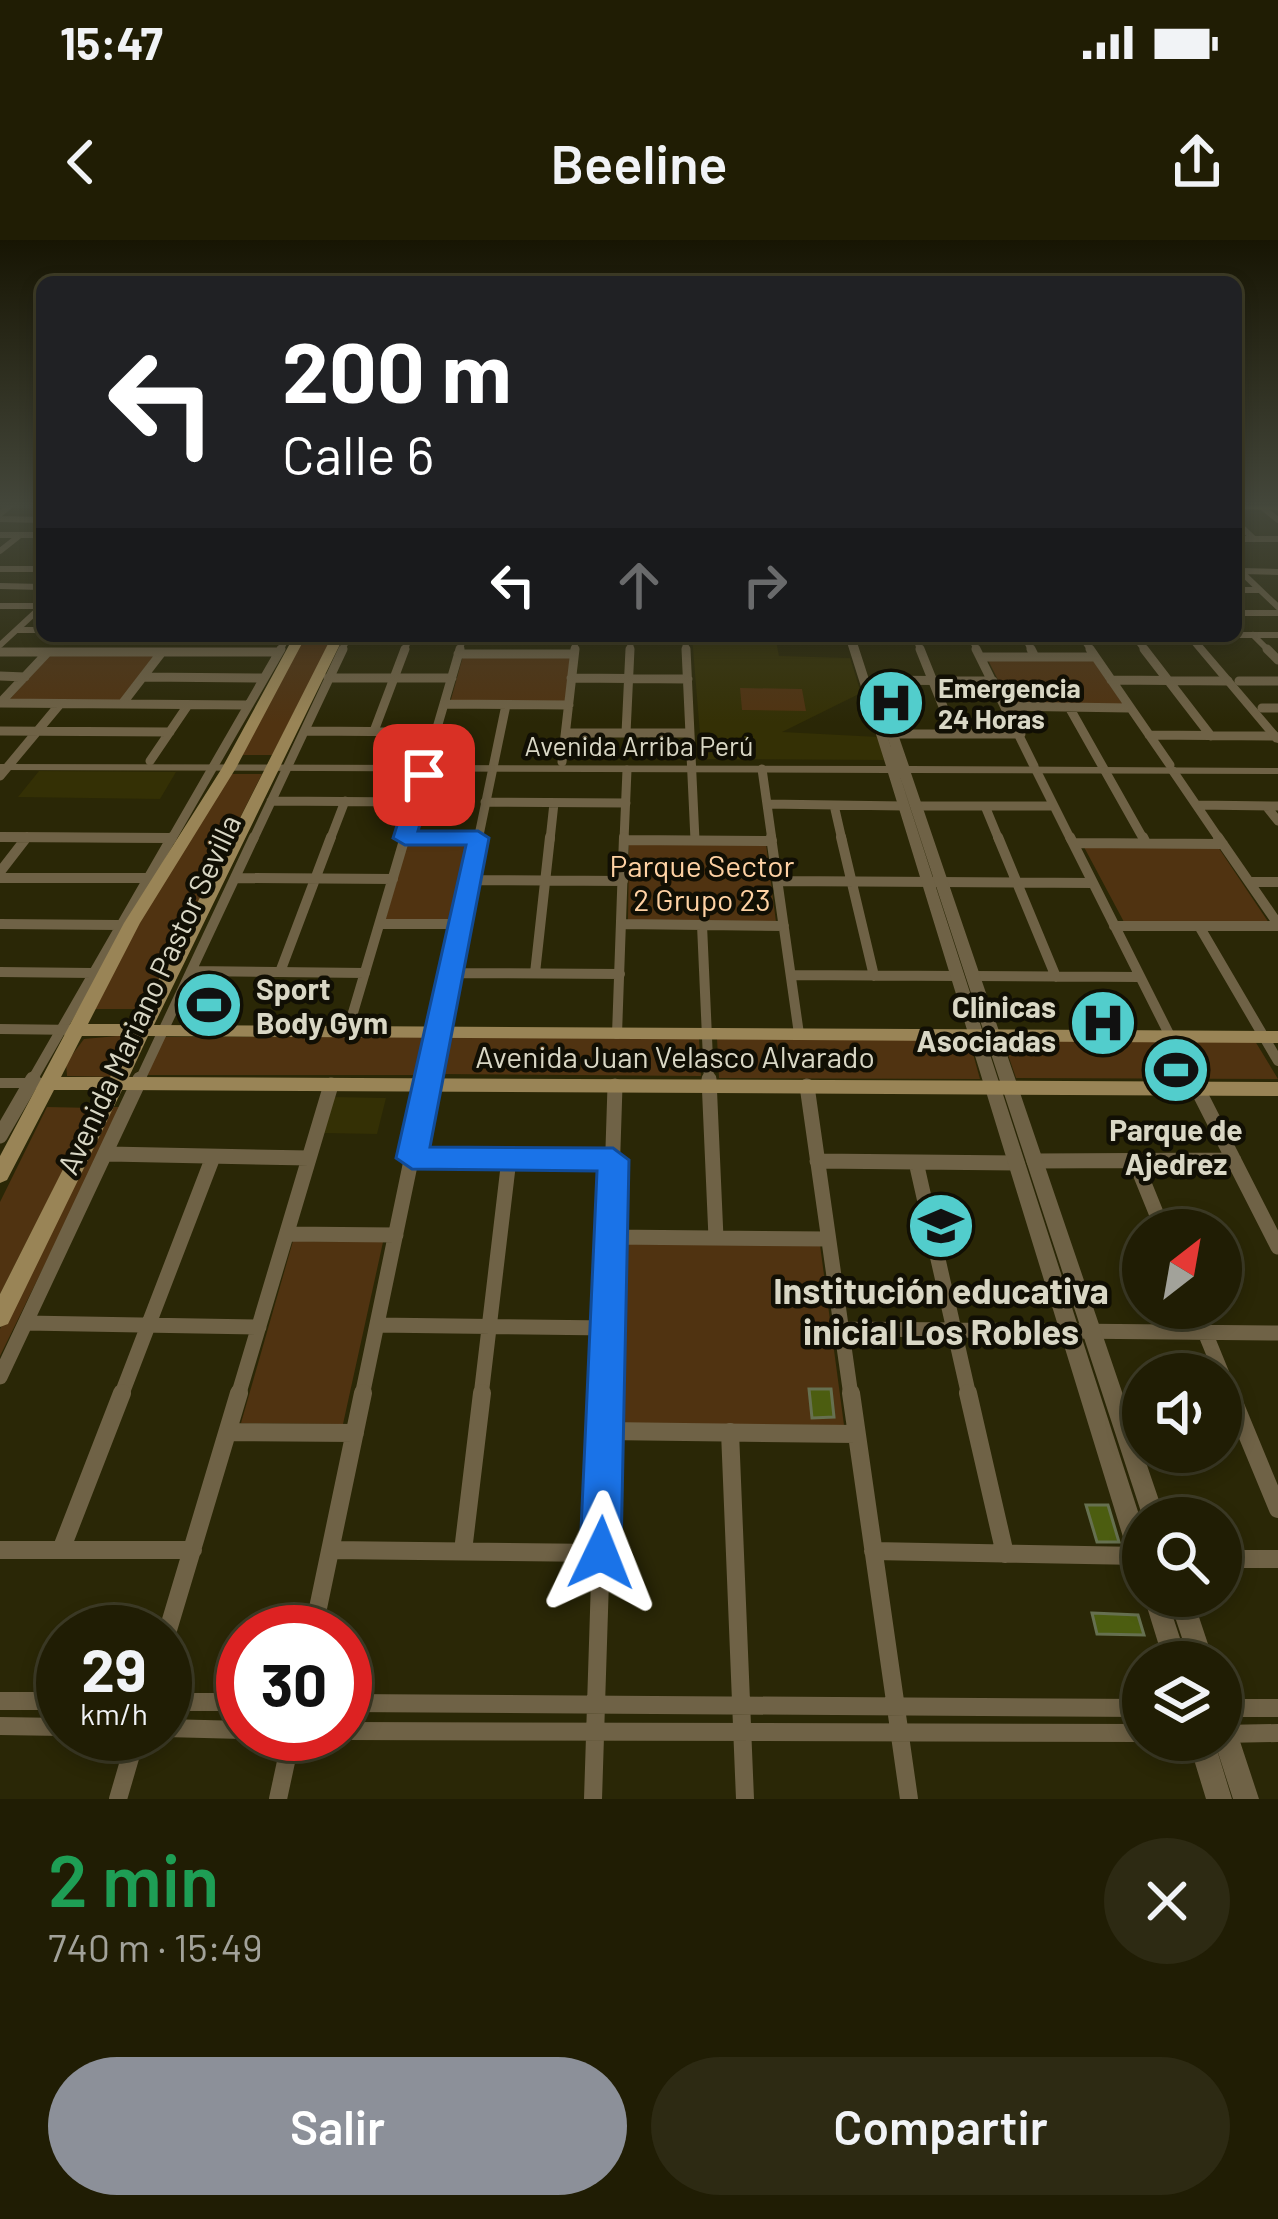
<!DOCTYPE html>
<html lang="es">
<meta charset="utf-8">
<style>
:root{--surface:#201d04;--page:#2d2a13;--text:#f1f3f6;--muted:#a2a29a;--line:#3d3b26;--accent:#8c9099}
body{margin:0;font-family:Barlow,sans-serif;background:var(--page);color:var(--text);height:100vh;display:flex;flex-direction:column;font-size:45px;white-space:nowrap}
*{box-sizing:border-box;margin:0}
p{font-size:39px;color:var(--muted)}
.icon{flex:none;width:66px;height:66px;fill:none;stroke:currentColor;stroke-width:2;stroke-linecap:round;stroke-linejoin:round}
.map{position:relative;height:1559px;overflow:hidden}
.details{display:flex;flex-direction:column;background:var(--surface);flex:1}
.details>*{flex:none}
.hud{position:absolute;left:36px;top:36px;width:1206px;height:366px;border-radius:18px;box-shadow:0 6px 18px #0003,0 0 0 3px var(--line);background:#202124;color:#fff;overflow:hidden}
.needle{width:78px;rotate:31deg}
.tools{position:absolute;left:1122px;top:969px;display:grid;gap:24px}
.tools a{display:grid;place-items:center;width:120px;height:120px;border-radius:50%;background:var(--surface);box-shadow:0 6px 18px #0003,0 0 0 3px var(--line);font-size:60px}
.speed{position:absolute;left:36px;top:1365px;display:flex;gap:24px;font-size:60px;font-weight:700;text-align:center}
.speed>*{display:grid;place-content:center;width:156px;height:156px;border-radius:50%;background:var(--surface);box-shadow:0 6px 18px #0003,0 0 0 3px var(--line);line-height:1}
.speed small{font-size:30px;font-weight:400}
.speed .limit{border:18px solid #d22;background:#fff;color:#111}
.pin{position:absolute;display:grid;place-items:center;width:102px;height:102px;color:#fff;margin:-51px;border-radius:24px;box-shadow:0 6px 18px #0006}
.me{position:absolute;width:132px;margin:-66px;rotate:2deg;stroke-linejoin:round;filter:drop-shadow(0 0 9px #0008)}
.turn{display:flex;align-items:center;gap:42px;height:252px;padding:0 48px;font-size:54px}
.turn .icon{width:156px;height:156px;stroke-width:2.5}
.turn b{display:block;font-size:84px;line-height:102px}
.lanes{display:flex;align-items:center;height:114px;padding:0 48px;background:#0003;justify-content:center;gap:60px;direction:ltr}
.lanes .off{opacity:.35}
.round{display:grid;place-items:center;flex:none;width:126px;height:126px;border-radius:63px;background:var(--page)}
.head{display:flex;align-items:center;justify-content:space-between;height:204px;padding:0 48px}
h1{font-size:72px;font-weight:600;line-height:90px;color:#1e9e55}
.button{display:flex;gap:24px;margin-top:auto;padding:24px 48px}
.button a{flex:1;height:138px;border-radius:72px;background:var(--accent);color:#fff;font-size:48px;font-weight:600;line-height:138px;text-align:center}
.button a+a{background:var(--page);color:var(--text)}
.status{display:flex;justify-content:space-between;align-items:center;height:84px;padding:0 60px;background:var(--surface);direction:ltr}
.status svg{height:33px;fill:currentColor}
header{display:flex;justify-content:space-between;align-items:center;height:156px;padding:0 48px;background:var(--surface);font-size:54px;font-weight:600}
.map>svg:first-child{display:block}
</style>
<div class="status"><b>15:47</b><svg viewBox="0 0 49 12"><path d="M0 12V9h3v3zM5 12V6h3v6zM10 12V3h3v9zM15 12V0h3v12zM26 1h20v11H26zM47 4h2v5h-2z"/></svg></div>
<header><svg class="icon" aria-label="back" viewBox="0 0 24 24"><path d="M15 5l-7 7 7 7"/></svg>Beeline<svg class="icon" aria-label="share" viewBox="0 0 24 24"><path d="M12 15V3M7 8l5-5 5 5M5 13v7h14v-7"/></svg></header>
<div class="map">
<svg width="1278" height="1559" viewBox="0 0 1278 1559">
<rect width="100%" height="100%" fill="#2a2706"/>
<path fill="#343005" d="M692,396H842L843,402L776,401L779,416L850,418L861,453L782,492L879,497L886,520L702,519Z
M39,531L176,532L160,559L18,557Z
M334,857L386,858L377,894L324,893Z"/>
<path fill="#503311" d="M305,396H333L272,515H240Z
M51,414H155L120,461H8Z
M463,416H570L565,464L450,463Z
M987,418L1092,419L1124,465L1010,464Z
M740,448L802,449L806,471L742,470Z
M230,534H262L144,769H93L137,684Z
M408,601L470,602L453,682L385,681Z
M629,603L766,604L776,682L628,680Z
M1084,607H1218L1269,683L1124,682Z
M128,795L131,797L114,837L67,836L66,823L84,799Z
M164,797H426L418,835H147Z
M443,797L699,799L701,836L436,834Z
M717,798L969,799L980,839L719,838Z
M1003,800L1255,801L1278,839L1016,838Z
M47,867L95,868L0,1054V962Z
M109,867H122L0,1116V1089Z
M293,1001L383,1002L343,1184L241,1183Z
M620,1004L820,1005L844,1185L611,1184Z"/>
<path fill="#4c5d10" stroke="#667050" stroke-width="3" d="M809,1149H831L834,1177L812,1178Z
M1086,1265H1108L1119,1302H1097Z
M1092,1373L1138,1375L1144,1395L1097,1394Z"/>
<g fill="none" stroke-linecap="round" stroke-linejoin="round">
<path stroke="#6f6246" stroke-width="6" d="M1262,267L1278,280
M0,274L11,265
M0,279L42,280
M1236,282L1254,299
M0,295H42
M1236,299H1278
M0,311L19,296
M1236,327L1278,367
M0,329H42
M1242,331L1278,332
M0,346L42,347
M1236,350H1260
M17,390H42
M1236,395H1278
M1253,395L1270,412
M685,396L686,412
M915,396L921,412
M970,396L978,412
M1024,396L1032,412
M1081,396L1092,412
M1134,396L1146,412
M0,405L39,369
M279,412L288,396
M341,412L349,396
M404,412L410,396
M459,412L464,396
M574,412L576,396
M630,412L631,396"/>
<path stroke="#6f6246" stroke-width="9" d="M686,409L695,600
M920,409L954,494
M976,409L1034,526
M1031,409L1035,417
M1090,409L1170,525
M1144,409L1211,496
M1267,409L1278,420
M0,412H278
M458,414H574
M981,417H1095
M0,436L25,437
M143,437L263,438
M328,438H452
M571,438L688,439
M874,440L993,441
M1111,440L1228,441
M1239,441H1278
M0,463L246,465
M0,463L48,412
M122,464L162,412
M444,464L569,465
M1006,466L1130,468
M1069,467L1144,600
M1262,468H1278
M0,491L170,492
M307,491L436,492
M374,491L405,409
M566,493H690
M626,493L630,409
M893,494H1021
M1149,495L1275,496
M150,521L188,465
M427,522L460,409
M562,522L575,409
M762,529L772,600
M1036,530L1071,600
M1173,531L1220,600
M0,536L60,464
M271,561L415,562
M485,562L626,563
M767,564L904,566
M834,565L842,600
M1197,565L1278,566
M916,566H1054
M985,566L999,600
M1266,566L1278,581
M0,597L171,598
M405,598H478
M171,600L281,409
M253,600L343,409
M330,600L345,561
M404,600L425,529
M478,600L506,465
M550,600L554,563
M624,600L627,530"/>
<path stroke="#6f6246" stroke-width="10" d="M0,597L171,598
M771,597L799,794
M841,597L874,736
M998,597L1056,737
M1070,597L1170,796
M1143,597L1146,603
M1218,597L1278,684
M405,598H478
M625,600L772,601
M1073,603L1223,604
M0,632L27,597
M0,638H147
M236,638L393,639
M469,640L623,641
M778,641L1093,643
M1249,642H1278
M0,684L118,685
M380,684H460
M622,684L784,686
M702,685L709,842
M1114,686H1278
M1199,686L1278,821
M191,731L365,733
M0,732L92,733
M280,732L331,597
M450,733L620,734
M535,733L550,597
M791,735L959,736
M973,736L1140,737
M347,793L405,597
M617,794L624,597
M31,842L172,597
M139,842L254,597
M427,842L479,597"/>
<path stroke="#6f6246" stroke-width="15" d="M709,839L716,998
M807,846L851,1156
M1197,848L1278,1007
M0,896L33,839
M109,914L309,918
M412,918L613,919
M817,921L1017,923
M1034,921L1234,920
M1135,921L1163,990
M916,922L969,1156
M287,994L396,995
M611,997L828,999
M1195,1068L1231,1156
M26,1083L259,1087
M377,1085L608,1088
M841,1089L1278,1093
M0,1137L140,839
M121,1156L213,917
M238,1156L331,845
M362,1156L428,839
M481,1156L509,919
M605,1156L615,846"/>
<path stroke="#6f6246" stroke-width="18" d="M851,1153L909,1559
M968,1153L1005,1314
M1230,1153L1278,1269
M605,1191L856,1194
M228,1192L355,1193
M730,1192L745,1559
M0,1310H193
M61,1310L122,1153
M330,1310L601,1313
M463,1311L482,1153
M873,1311L1140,1316
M1221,1319H1278
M313,1392L363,1153
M165,1400L239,1153
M0,1461H63
M165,1462H243
M345,1463L1143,1468
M1221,1468H1278
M0,1486L63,1487
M165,1488L243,1490
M345,1491L1143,1493
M1221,1494L1278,1493
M118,1559L137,1494
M278,1559L292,1494
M593,1559L606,1153"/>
<path fill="#6f6246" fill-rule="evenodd" d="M0,363H42V369H0Z
M1236,370H1278V376H1236Z
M845,396H855L897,526L869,439L870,437L879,439L909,526L1278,528V534L911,533L1165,1278H1143L899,533L1143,1287V1334L1135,1331L1131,1323L888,533L0,530V524L886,526Z
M1185,396H1195L1278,493V503L1274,502Z
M0,784L78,785L86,790L78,795L0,794Z
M0,838H50L58,843L50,848H0Z
M1143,1354L1166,1356L1188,1422H1164Z
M1168,1356H1192L1214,1422H1190Z
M1221,1467L1230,1471L1259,1559H1233L1214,1500H1221Z
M1188,1500H1214L1232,1559H1206Z"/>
<path fill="#998456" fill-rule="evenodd" d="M294,396H306L236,528L140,683L88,784H136L332,396H344L154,785L1278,791V803L148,796L129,837L1278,842V856L122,850L8,1084L0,1087V1054L103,850H54L7,940L0,943V916L124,683L222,528ZM82,796H130L110,837H61Z"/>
<path fill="#b99d61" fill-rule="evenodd" d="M1236,265H1278V270L1236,269Z"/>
</g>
<linearGradient id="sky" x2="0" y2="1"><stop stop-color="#171503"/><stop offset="0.55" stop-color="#44473b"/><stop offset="1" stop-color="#44473b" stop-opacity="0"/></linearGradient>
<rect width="1278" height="483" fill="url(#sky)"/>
<path fill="#1a73e8" stroke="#114b97" stroke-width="3" d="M424,528L434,535L418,591H478L489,598L430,907L613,908L629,920L621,1313L615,1328L601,1334L586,1328L580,1313L597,931L412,929L396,918L466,605H405L393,598L413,535Z"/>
<defs>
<g id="hospital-disc" transform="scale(3.45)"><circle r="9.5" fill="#52cdcc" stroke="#110f04"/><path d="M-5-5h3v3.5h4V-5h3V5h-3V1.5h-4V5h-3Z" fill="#111"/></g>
<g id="stadium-disc" transform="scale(3.45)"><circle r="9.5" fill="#52cdcc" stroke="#110f04"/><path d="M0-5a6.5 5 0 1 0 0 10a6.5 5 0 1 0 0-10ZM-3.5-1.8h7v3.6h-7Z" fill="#111"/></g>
<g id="school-disc" transform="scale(3.45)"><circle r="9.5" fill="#52cdcc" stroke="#110f04"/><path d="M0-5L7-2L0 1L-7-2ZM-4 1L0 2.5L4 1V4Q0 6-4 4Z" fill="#111"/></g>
</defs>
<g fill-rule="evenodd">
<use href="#hospital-disc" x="891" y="463"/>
<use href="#stadium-disc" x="209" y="765"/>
<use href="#hospital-disc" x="1103" y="783"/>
<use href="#stadium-disc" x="1176" y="830"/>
<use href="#school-disc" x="941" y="986"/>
</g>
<g text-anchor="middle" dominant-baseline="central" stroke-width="9" stroke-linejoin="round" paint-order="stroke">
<g font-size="27" font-weight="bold" fill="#d9d7c5" stroke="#110f04" text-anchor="start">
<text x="938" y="447">Emergencia<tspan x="938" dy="31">24 Horas</tspan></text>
</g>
<g font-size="27" fill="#d9d7c5" stroke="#110f04">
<text x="639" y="505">Avenida Arriba Perú</text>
</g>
<g font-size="30" fill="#ffd2a4" stroke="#110f04">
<text x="702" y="625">Parque Sector<tspan x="702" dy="34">2 Grupo 23</tspan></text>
</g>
<g font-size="30" font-weight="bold" fill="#d9d7c5" stroke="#110f04" text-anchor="start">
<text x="256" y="748">Sport<tspan x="256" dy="34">Body Gym</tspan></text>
<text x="1056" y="766" text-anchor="end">Clinicas<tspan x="1056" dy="34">Asociadas</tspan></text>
<text x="1176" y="889" text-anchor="middle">Parque de<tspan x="1176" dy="34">Ajedrez</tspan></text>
</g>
<g font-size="30" fill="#d9d7c5" stroke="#110f04">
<text transform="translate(148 754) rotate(-65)">Avenida Mariano Pastor Sevilla</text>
<text x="675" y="816">Avenida Juan Velasco Alvarado</text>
</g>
<g font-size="36" font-weight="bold" fill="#d9d7c5" stroke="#110f04">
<text x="941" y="1049">Institución educativa<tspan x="941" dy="41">inicial Los Robles</tspan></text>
</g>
</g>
</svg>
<div class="tools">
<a><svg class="needle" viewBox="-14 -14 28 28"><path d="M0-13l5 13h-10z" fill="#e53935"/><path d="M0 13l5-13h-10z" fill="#a2a29a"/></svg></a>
<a><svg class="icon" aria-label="sound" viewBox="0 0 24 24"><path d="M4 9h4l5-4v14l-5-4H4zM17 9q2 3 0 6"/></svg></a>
<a><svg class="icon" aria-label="search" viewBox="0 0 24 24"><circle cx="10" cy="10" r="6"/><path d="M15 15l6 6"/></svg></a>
<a><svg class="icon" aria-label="layers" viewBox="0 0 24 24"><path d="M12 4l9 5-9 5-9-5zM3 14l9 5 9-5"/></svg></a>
</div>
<div class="speed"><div>29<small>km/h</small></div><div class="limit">30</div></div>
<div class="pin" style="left:424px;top:535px;background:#d93025"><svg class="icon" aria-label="arrive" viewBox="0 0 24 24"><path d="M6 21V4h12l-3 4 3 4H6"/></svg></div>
<svg class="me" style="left:601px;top:1313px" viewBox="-20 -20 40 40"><path d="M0-17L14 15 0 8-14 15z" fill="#1a73e8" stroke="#fff" stroke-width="4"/></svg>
<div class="hud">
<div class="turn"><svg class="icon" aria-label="left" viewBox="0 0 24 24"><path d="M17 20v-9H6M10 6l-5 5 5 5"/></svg><div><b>200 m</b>Calle 6</div></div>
<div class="lanes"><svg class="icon" aria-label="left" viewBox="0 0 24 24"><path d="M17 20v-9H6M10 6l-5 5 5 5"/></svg><svg class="icon off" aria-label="ahead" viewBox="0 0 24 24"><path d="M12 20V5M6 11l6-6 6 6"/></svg><svg class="icon off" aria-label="right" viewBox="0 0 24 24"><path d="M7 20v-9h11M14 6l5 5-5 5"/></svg></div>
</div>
</div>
<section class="details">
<div class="head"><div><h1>2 min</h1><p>740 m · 15:49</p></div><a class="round"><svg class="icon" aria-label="close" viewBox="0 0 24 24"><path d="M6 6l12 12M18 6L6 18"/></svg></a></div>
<div class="button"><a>Salir</a><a>Compartir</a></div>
</section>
